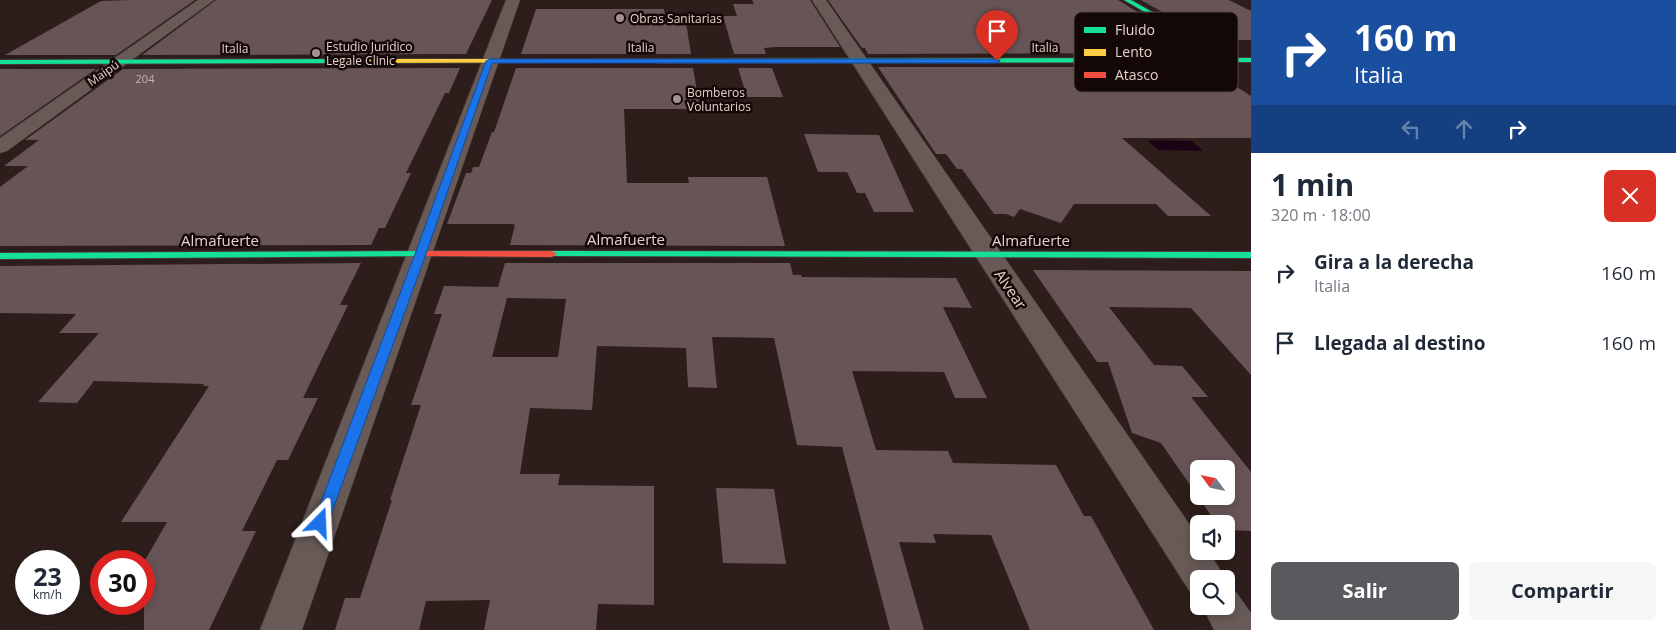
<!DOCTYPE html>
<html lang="es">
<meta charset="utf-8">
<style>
:root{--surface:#fff;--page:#f6f6f7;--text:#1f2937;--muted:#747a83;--accent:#5b585e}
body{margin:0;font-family:"Open Sans",sans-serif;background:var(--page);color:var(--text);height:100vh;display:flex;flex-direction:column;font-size:19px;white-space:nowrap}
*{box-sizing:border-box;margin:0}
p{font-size:16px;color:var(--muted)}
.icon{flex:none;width:28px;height:28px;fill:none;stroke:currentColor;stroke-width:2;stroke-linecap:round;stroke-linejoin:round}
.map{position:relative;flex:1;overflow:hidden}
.panel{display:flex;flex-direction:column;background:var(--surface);width:425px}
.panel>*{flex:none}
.guide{background:#1a4fa0;color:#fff;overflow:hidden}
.needle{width:32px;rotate:303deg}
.tools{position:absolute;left:1190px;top:460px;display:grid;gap:10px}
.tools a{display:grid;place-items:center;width:45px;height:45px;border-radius:8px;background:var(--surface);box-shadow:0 2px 8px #0003;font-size:25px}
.speed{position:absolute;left:15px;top:550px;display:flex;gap:10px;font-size:25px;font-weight:700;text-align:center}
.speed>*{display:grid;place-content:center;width:65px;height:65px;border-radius:50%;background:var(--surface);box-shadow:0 2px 8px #0003;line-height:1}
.speed small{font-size:12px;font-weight:400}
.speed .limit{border:8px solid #d22;background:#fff;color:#111}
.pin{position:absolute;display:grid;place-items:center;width:42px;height:42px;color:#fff;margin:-51px -21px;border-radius:50% 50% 50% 0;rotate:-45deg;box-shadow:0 0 5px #0007}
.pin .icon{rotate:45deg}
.me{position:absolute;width:55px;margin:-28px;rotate:21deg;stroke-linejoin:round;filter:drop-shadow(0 0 4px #0008)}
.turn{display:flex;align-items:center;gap:18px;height:105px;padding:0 20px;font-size:22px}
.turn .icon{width:65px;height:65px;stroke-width:2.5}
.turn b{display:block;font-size:35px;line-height:42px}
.lanes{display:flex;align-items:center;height:48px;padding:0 20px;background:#0003;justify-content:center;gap:25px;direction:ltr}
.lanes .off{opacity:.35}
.round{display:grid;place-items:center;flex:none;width:52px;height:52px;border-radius:8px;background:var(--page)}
.overview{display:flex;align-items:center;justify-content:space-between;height:85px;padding:0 20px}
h1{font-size:30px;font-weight:700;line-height:38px}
.primary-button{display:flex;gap:10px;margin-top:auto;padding:10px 20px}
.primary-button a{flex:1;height:58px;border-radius:8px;background:var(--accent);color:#fff;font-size:20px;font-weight:700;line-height:58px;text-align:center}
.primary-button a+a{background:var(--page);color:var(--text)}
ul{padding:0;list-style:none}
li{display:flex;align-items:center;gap:15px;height:70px;padding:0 20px}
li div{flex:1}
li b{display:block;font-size:19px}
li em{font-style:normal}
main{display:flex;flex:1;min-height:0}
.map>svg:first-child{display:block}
</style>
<main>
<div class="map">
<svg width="1251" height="630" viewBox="0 0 1251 630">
<rect width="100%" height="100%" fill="#2d1e1b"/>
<path fill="#190315" d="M1147,140L1192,141L1203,151L1158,150Z"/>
<path fill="#685456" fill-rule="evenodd" d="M132,0H195L116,55H5L101,1Z
M216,0H492L466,54L142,55Z
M752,0H810L840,47H776L764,48L766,54H734L723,16H737L733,4H754Z
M828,0H1118L1183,40H1163L1185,53L868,54L865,48H862Z
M1141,0H1229L1251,11V40H1212Z
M536,9H664L665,16H685L691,54H521Z
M878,67H1206L1251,96V138H1122L1211,216H1168L1156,204H1074L1061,223L1020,209L1014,217L1006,214H994L962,169H957L946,154H936Z
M460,68L449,93H445L406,173H411L385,228H379L371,245L0,246V187L28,166H4L39,140H25L123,69Z
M516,68H693L700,109H624L627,183H689L688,177H767L785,246L510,245L515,225L513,224H447L466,173H471L473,167H479L492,132H494Z
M738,68H772L783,97H747Z
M0,69H96L0,136Z
M804,134L879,135L914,212H874L865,193H857L847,172H818Z
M361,263L340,305H348L303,398H318L288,460H277L242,531H256L209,630H144V562L167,522H121L209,386H203L204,384L94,381L77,403L38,402L99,333H59L76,314L0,313V266Z
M505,263H790L793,275H801L802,277L956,278L972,308L943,307L987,398H955L944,372L852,371L876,450L948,451L953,463L1056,465L1084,516H1091L1154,630H1030L991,535L933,534L936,543L899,542L924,630H890L842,447L797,445L774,338L712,337L717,388L688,387L686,348L597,346L592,410L530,408L520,474H560L558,485L654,486V605L598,604L596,630H484L490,600L426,601L419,630H335L345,598H360L392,500H390L421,405H411L442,314H434L444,286L498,287ZM507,298L566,299L558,357H492Z
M1033,270L1251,271V375L1191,308L1109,307L1154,365L1182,366L1208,397H1191L1251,472V531L1226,530V524H1217L1161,443L1132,433L1108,362H1097ZM1199,469H1226V496H1199Z
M716,488L774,489L786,564L723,563Z"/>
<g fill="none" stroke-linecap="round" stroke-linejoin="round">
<g stroke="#463936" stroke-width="1">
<path id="street" d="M198,0H214L7,151L0,153V138Z
M506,0H520L302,630H260Z
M812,0H826L1199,538V551H1208L1218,566L1224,579H1199V596L1190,592Z
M1226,588L1236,592L1251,613V630H1214L1202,606H1226Z"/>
</g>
<g stroke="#463936" stroke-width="2">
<path id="fast" d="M1124,0H1131L1233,58H1251V62L658,63L655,61L658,59L1224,58Z
M0,60L360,59L363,61L360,63L0,64Z
M426,251L430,252L431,254L430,256L0,259V253Z
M552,251L1251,252V258L548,256L547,254L548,252Z"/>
</g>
<g stroke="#463936" stroke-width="2">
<path id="slow" d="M658,59L661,61L660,62L360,63L357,61L360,59Z"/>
</g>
<g stroke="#463936" stroke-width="2">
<path id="jam" d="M426,251H552L557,254L552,257L422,256L421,254L422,252Z"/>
</g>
<use href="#street" fill="#675a57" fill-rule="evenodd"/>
<use href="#fast" fill="#16e098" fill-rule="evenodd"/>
<use href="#slow" fill="#ffcf43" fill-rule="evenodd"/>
<use href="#jam" fill="#f24e42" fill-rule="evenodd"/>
</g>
<path fill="#1a73e8" stroke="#114b97" d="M490,59H997L1000,61L997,63H492L426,254L328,523L326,527L320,529L315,527L313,523L415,254L486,61Z"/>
<g fill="#a4928e" stroke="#140806" stroke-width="2">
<circle cx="620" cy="18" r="5"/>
<circle cx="316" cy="53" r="5"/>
<circle cx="677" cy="99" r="5"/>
</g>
<g text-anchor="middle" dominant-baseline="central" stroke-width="5" stroke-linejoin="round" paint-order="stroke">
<g font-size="11" fill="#c5b1ae">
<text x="145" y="78">204</text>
</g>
<g font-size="12" fill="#e4d0cc" stroke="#140806" text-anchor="start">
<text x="630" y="18">Obras Sanitarias</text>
<text x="326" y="46">Estudio Juridico<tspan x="326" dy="14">Legale Clinic</tspan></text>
<text x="687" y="92">Bomberos<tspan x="687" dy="14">Voluntarios</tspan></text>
</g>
<g font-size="12" fill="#e4d0cc" stroke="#140806">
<text x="641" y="47">Italia</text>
<text x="1045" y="47">Italia</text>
<text x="235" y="48">Italia</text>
<text transform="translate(103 73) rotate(-35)">Maipú</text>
</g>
<g font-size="15" fill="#e4d0cc" stroke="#140806">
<text x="626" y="239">Almafuerte</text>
<text x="220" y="240">Almafuerte</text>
<text x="1031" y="240">Almafuerte</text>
<text transform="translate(1011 289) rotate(56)">Alvear</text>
</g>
</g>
<rect x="1074" y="12" width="164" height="80" rx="8" fill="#140806" stroke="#524441" stroke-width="1"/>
<rect x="1084" y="27" width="22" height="6" fill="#16e098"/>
<rect x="1084" y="49" width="22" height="7" fill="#ffcf43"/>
<rect x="1084" y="72" width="22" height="6" fill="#f24e42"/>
<g font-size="14" fill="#e4d0cc">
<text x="1115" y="35">Fluido</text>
<text x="1115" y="57">Lento</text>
<text x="1115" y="80">Atasco</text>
</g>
</svg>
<div class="tools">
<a><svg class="needle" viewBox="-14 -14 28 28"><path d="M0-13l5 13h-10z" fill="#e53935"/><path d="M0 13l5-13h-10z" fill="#747a83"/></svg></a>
<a><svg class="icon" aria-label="sound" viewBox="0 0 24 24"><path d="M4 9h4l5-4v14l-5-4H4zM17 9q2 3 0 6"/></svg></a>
<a><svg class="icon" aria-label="search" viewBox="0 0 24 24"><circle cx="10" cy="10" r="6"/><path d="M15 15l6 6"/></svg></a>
</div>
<div class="speed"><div>23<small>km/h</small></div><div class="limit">30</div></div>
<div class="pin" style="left:997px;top:61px;background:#d93025"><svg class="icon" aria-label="arrive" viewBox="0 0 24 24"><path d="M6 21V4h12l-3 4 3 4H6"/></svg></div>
<svg class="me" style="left:320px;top:523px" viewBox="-20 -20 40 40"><path d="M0-17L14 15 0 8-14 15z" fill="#1a73e8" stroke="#fff" stroke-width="4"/></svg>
</div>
<section class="panel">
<div class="guide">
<div class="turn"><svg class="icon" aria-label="right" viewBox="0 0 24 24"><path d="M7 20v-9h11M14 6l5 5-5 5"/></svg><div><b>160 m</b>Italia</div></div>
<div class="lanes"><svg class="icon off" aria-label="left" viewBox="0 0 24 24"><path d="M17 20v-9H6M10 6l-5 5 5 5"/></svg><svg class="icon off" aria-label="ahead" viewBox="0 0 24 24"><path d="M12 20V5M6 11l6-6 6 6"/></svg><svg class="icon" aria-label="right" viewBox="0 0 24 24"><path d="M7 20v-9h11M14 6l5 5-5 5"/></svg></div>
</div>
<div class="overview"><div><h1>1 min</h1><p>320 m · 18:00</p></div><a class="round" style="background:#d93025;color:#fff"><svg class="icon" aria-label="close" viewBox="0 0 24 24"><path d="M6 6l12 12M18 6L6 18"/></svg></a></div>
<ul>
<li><svg class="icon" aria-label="right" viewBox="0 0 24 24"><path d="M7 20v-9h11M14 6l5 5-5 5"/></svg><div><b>Gira a la derecha</b><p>Italia</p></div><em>160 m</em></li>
<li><svg class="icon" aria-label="arrive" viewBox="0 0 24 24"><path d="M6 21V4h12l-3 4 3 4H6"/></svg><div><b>Llegada al destino</b></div><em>160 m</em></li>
</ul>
<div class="primary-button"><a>Salir</a><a>Compartir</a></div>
</section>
</main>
